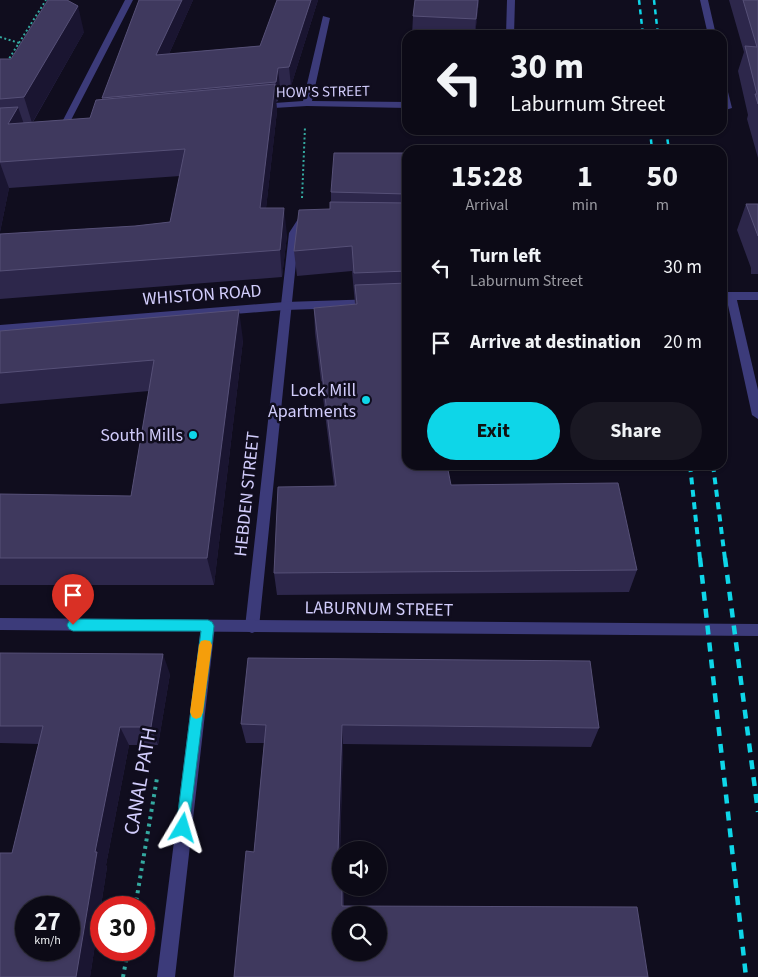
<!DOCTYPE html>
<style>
:root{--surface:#0c0a16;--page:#1a1823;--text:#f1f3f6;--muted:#9a9aa1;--line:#2c2b35;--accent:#0ed6e8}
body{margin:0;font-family:"Source Sans 3",sans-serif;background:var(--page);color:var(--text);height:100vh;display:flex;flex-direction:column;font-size:19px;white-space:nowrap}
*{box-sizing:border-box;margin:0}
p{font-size:16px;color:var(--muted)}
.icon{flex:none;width:28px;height:28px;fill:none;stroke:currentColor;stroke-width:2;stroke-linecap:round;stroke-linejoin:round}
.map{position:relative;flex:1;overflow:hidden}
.drawer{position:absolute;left:402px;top:145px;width:325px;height:325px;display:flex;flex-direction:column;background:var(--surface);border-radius:15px;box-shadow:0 1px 4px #0004,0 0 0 1px var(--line)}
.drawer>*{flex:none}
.banner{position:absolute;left:402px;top:30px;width:325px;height:105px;border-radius:15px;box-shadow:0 1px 4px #0004,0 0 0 1px var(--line);background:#0c0a16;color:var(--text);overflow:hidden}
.controls{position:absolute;left:332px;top:841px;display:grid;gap:10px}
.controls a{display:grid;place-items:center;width:55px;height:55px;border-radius:50%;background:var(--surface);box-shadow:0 1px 4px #0004,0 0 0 1px var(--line);font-size:25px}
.speed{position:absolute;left:15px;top:896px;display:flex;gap:10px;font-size:25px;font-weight:700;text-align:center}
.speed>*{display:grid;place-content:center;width:65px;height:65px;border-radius:50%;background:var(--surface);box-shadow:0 1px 4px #0004,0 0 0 1px var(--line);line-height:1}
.speed small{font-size:12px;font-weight:400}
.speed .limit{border:8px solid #d22;background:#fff;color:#111}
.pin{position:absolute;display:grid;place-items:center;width:42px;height:42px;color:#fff;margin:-51px -21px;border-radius:50% 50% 50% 0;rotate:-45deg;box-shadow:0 0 5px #0007}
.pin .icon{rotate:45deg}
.me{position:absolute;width:55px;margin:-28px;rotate:7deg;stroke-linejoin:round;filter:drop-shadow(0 0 4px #0008)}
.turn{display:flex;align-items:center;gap:18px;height:105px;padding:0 25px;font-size:22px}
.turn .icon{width:65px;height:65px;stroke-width:2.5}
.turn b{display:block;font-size:35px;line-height:42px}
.eta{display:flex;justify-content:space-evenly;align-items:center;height:85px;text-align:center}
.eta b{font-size:30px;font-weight:700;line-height:35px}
.action{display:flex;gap:10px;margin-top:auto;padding:10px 25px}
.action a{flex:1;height:58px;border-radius:30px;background:var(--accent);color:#111;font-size:20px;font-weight:700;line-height:58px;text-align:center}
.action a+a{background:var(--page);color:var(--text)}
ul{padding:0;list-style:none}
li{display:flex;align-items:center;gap:15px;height:75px;padding:0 25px}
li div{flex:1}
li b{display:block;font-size:19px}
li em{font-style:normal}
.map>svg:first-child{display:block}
</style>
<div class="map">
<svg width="758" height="977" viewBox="0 0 758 977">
<rect width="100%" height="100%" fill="#100d1e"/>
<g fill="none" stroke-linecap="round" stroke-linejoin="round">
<path stroke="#34a9a0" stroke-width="2" stroke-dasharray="2 2.5" stroke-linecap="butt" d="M0,37L19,43
M7,62L46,0
M302,198L305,127"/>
<path stroke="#34a9a0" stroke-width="4" stroke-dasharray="3 4.5" stroke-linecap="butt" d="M135,908L157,778
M123,977L128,950"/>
<path fill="#3c3b7a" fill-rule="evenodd" d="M731,292L736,296L758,390V419L752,415L726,296Z"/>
<path fill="#3c3b7a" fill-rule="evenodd" d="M125,0H133L69,124L68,126H62L61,124Z
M507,0H515L514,35H506Z
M700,0H708L716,35H708Z
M323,16L330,18L312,101L408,102V108L307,106L257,109L256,107L260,104L303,101Z
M722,82L726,84L732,108L722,111Z
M301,218L313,220L315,222L310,225L304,224L299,233L259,627L257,631L252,633L247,631L245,627L289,233L298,219Z
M208,620L213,622L215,626L175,977H157L201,626L203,622Z"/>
<path fill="#3c3b7a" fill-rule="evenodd" d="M722,292H758V300H722Z
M408,298V306L285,310L0,333V325L285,302Z
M0,618L758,624V636L0,630Z"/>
<path stroke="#0ed6e8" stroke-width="2.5" stroke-dasharray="5 4.5" stroke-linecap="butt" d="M639,0L643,35
M654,0L658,35
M650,130L652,150
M666,130L669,150"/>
<path stroke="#0ed6e8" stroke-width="4" stroke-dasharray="7 5.5" stroke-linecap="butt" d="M690,465L700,559
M713,465L725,559"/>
<path stroke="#0ed6e8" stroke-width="4.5" stroke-dasharray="9 8" stroke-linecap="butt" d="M700,558L746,977
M725,558L758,812"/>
</g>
<path fill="#2d274b" d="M139,0H193L169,54L260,46L277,0H318L291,86L280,87L278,101L276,102L277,111L266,208L287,235L282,277L0,299V234L135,226L170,222L180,176L9,188L0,232V59H11L84,32L33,122L90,118L102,100V98Z
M479,0L475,35H412L413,16Z
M729,0H758V158L747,119L748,115L738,71L744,52Z
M408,159V465L637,570L629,592L277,595L274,573L334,486L315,333L314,308L355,304L352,271L297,276L294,251L330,209L331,202V192Z
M746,204H758V274H751V268L737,230Z
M0,331L243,340L214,585H0V494L131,496L149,391L0,404Z
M0,653L170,674L158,745H129L106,865L107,867L90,977H0L12,853L39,744L0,743Z
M241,724L599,728L591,747L343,744L340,853L341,888H344V906L234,977L254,852L264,743H246Z"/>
<path fill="#1a1531" d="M182,0H193L160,74L156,55Z
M311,0H318L291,86L289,67Z
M478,0H479L475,35L476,19Z
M78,6L84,32L32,123L24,97Z
M278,68L280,87L278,101L276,82Z
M275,84L277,111L263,235L260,208Z
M18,107L27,133L8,124Z
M0,163L9,188L0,232Z
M284,208L287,235L282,277L280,250Z
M239,310L243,340L214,585L207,558Z
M163,654L170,674L158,745L151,727Z
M342,725L343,744L339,868L338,853Z
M120,727L129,745L106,865L107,867L90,977H76L95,852Z
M342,888H344L343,915L342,906Z"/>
<path fill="#3f395e" stroke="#565077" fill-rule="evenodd" d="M48,0H67L78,6L24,97L0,99V59H11Z
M139,0H182L156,55L260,46L277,0H311L289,67L278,68L276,82L102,98Z
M415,0H478L476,19L413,16Z
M743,0H758V104L755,94H757L745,46L757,47Z
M275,84L260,208H284L280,250L0,271V234L135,226L170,222L185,149L0,162V108L18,107L8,124L90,118L96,100Z
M334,153H407L408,195L406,194L331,192Z
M330,202L408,203V271L354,273L352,246L294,251L299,210L330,209Z
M746,204H758V236Z
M408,283V465H447L451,485L618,483L637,570L274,573L278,487L336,486L314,308L357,304L355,285Z
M239,310L207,558H0V494L131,496L154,360L0,373V331Z
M0,653L163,654L151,727H120L95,852H97L76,977H0V853H12L43,726H0ZM26,908H69V950H26Z
M248,658L590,661L599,728L342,725L338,853H341V888H342V906L637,907L648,977H234L246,851L254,852L266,725L241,724ZM341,915H379V952H341Z"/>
<path fill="#0ed6e8" stroke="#098b97" d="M73,619L208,620L212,622L214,626L188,833L183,835L178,833L176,828L201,631H73L69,629L67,625L69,621Z"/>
<path fill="#f59e0b" d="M205,640L210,641L212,645L203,712L201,717L196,719L192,717L190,712L199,645L201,641Z"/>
<g fill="#0ed6e8" stroke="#100d1e" stroke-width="2">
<circle cx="366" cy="400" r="5"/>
<circle cx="193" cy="435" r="5"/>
</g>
<g text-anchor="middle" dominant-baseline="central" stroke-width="5" stroke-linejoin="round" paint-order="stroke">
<g font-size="15" fill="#d2cdfc" stroke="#100d1e">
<text transform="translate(323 92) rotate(-1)">HOW'S STREET</text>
</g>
<g font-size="18" fill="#d2cdfc" stroke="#100d1e">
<text transform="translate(202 295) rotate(-4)">WHISTON ROAD</text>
<text transform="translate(247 494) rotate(-84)">HEBDEN STREET</text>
<text transform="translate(379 609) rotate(1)">LABURNUM STREET</text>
</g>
<g font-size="18" fill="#d2cdfc" stroke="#100d1e" text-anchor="end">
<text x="356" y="390">Lock Mill<tspan x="356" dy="21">Apartments</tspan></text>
<text x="183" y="435">South Mills</text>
</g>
<g font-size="21" fill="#d2cdfc" stroke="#100d1e">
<text transform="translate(140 781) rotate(-80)">CANAL PATH</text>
</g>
</g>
</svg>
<div class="controls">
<a><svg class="icon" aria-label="sound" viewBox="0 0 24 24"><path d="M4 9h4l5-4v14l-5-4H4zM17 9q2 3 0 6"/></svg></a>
<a><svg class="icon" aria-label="search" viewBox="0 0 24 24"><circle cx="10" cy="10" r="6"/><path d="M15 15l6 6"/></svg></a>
</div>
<div class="speed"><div>27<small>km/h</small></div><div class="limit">30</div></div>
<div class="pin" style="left:73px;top:625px;background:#d93025"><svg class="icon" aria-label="arrive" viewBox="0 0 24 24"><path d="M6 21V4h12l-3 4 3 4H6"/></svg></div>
<svg class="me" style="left:183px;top:828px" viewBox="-20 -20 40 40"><path d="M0-17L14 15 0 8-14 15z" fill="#0ed6e8" stroke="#fff" stroke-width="4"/></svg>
<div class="banner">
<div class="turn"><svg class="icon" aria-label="left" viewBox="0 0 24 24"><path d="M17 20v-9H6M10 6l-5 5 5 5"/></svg><div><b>30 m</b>Laburnum Street</div></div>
</div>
<section class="drawer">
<div class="eta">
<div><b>15:28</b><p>Arrival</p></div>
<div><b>1</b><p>min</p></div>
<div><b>50</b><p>m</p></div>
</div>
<ul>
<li><svg class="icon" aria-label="left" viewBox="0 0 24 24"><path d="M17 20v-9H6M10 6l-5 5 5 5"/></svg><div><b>Turn left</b><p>Laburnum Street</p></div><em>30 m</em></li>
<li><svg class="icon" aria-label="arrive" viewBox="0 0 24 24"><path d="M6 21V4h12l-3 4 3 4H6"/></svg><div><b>Arrive at destination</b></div><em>20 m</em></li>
</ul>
<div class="action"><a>Exit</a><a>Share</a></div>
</section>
</div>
